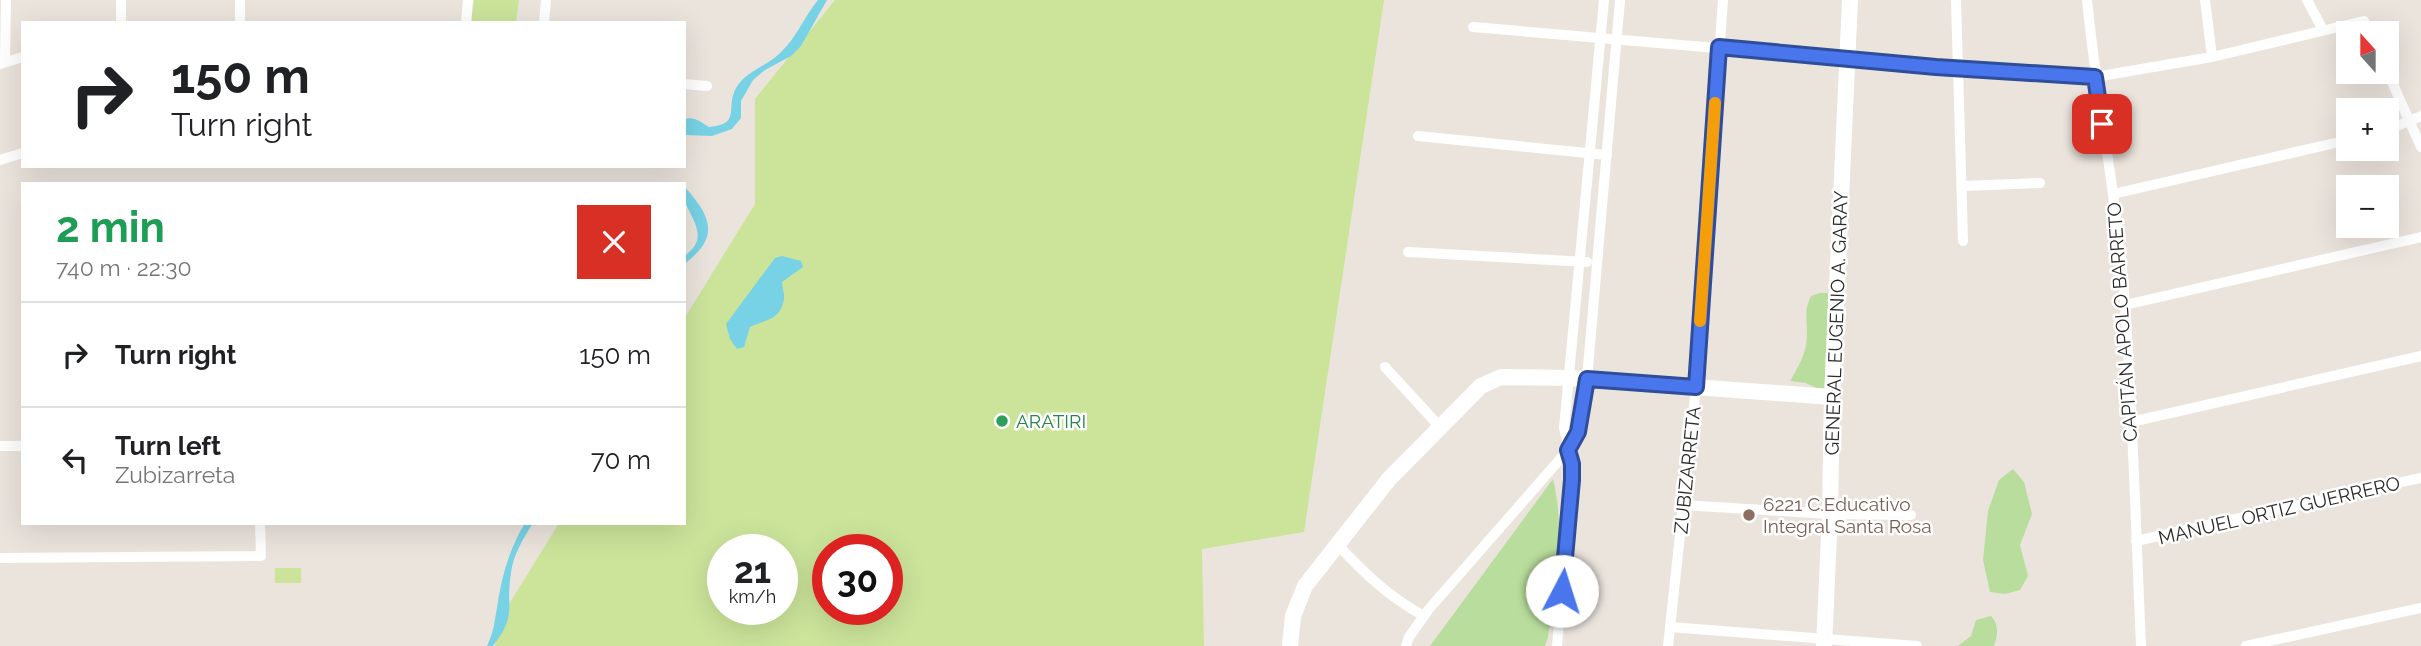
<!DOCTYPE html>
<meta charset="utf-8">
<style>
:root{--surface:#fff;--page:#f6f6f6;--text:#202124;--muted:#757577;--line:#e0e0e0}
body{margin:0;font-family:Raleway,sans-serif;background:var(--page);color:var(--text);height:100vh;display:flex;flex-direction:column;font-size:26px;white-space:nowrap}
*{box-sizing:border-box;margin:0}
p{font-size:23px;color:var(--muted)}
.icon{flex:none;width:38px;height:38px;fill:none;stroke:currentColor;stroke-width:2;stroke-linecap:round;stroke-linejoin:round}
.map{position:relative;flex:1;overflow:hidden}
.drawer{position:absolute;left:21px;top:182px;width:665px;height:343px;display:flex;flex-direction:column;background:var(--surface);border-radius:0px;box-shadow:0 7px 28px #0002}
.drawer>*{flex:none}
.banner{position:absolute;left:21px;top:21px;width:665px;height:147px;border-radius:0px;box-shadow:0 7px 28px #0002;background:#fff;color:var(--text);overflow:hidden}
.needle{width:46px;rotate:339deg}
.tools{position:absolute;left:2336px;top:21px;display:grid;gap:14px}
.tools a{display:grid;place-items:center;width:63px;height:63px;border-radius:0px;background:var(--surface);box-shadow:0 7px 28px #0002;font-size:35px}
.speed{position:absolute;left:707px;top:534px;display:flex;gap:14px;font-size:35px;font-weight:700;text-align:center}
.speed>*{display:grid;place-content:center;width:91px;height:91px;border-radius:50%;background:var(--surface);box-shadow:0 7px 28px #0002;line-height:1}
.speed small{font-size:18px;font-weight:400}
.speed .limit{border:10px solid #d22;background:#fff;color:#111}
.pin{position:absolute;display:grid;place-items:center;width:60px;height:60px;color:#fff;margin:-30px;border-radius:14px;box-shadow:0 4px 10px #0006}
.me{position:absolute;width:77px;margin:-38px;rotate:5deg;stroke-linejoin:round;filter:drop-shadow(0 0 5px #0008)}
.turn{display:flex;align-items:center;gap:24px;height:147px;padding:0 35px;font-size:32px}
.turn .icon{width:91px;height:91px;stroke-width:2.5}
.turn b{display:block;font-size:49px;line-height:60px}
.round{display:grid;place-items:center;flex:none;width:74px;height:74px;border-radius:0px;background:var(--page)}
.headline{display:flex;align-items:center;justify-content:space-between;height:119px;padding:0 35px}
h1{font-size:42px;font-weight:700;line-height:52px;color:#1e9e55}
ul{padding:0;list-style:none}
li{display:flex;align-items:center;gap:21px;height:105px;padding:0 35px;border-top:2px solid var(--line)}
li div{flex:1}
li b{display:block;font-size:26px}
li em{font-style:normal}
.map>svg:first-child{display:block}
</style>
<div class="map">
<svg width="2421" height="646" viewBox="0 0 2421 646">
<rect width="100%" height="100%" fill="#ebe4dd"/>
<path fill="#b9dd9d" d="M1819,293H1828L1831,300L1835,364L1841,373L1828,389L1820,390L1806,383L1790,381C1799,366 1807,352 1807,334C1807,319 1804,310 1811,296Z
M2013,469L2024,482L2032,514L2020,545L2028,576L2020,590L2005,594L1990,592L1983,560L1988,511L1999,480Z
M1553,479C1566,532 1556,584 1548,637L1545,646H1430Z
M1991,616C1999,624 1998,635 1994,646H1958L1971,636L1976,620Z"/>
<path fill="#cbe49a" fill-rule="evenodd" d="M474,0H519L516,23H471Z
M835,0H1384L1304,532L1202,549L1204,646H495L498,622L559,523H684V319L755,204V99ZM723,550H782V609H723ZM828,550H887V609H828Z
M275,568H301V583H275Z"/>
<path fill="#78d2e5" d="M818,0H827L801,46L791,56L765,70L753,80L741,101V118L732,129L712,136L684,135V119C694,116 701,122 709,127C742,124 725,108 736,88C746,71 765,67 779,54C796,39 804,17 818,0Z
M684,186C711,216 721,237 684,264V256C709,239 694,223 685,202C683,198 684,191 684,186Z
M782,256L801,261L803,267L782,282C782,287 785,294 784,299C780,321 766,319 750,327L744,347L737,349L730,339L726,324L775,258Z
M525,523H533C523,539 513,555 511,573C505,608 518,614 493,646H487C494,631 494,624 497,608C501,579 509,549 525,523Z"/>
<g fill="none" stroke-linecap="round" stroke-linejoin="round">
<path stroke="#fff" stroke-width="10" d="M121,0V23
M1956,0L1963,241
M2087,0C2097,102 2118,203 2125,306C2133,419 2136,533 2141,646
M2205,0L2212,57
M2307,0L2323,30
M240,23V0
M466,23L468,0
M544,23L546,0
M1473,27L1959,69L2095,77L2212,57L2364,21L2369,33
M5,62L6,0
M0,64L23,57
M2387,71L2421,147
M684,84L707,86
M2387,130L2421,116
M1418,136L1607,155
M0,160L23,153
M1962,186L2040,183
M2113,194L2348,140
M1408,252L1587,262
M2125,305L2421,237
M1385,367L1440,427
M2131,422L2421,356
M0,446H23
M1682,505L1830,514L1911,515
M2136,541L2421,478
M1337,544C1364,573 1389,597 1424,616
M0,558L261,556L260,523
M1670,627L1917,646
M1406,646L1409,637L1429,609L1568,450L1578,432L1587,379L1620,0
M1557,646L1572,480L1571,456L1564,428L1604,0
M1668,646L1696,387L1723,0
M2246,646L2421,608"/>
<path stroke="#fff" stroke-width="16" d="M1290,646L1293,616L1305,586L1389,479L1481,386L1501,377L1570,378L1832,397
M1824,646L1830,514L1832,397L1850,0"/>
</g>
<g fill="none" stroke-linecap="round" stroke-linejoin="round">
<g stroke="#2f4d99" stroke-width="18">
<path id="route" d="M1562,591L1572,480V464L1568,450L1578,432L1587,379L1696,387L1719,47L1936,67L2095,77L2102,124"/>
</g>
<use href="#route" stroke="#4976ec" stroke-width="12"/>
<path stroke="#f59e0b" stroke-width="12" d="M1700,321L1715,103"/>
</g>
<circle fill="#2e9e5b" stroke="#fff" stroke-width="2.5" cx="1002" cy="421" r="7"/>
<circle fill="#8d6e63" stroke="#fff" stroke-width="2.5" cx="1749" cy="515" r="7"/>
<g text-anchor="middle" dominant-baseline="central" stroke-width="5" stroke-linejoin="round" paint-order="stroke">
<g font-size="19" fill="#2a2a2a" stroke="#fff">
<text transform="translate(2122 322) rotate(-94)">CAPITÁN APOLO BARRETO</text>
<text transform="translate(1836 323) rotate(-88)">GENERAL EUGENIO A. GARAY</text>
<text transform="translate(1687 470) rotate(-84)">ZUBIZARRETA</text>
<text transform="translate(2279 510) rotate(-13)">MANUEL ORTIZ GUERRERO</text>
</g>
<g font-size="19" fill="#27864d" stroke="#fff" text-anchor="start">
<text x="1016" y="421">ARATIRI</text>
</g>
<g font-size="19" fill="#785e54" stroke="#fff" text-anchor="start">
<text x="1763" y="504">6221 C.Educativo<tspan x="1763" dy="22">Integral Santa Rosa</tspan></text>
</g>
</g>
</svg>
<div class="tools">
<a><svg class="needle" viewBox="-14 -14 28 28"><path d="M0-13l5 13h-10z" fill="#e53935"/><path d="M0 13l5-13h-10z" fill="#757577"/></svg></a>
<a>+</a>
<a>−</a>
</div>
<div class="speed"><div>21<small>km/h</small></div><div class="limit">30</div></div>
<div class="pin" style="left:2102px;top:124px;background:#d93025"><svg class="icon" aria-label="arrive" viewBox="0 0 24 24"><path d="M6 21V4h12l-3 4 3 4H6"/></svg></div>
<svg class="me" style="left:1562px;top:591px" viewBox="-20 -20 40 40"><circle r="19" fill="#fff"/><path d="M0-13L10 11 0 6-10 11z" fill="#4976ec"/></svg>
<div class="banner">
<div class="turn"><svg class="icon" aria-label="right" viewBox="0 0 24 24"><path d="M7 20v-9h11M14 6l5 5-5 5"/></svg><div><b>150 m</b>Turn right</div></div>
</div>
<section class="drawer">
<div class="headline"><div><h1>2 min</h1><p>740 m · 22:30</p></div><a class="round" style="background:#d93025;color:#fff"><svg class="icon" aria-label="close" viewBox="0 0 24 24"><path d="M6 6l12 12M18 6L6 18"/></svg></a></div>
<ul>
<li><svg class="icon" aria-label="right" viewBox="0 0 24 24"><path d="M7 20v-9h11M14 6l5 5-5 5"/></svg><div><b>Turn right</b></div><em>150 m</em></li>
<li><svg class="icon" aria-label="left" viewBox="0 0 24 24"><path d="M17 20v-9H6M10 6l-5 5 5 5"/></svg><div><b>Turn left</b><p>Zubizarreta</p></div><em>70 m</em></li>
</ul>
</section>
</div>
